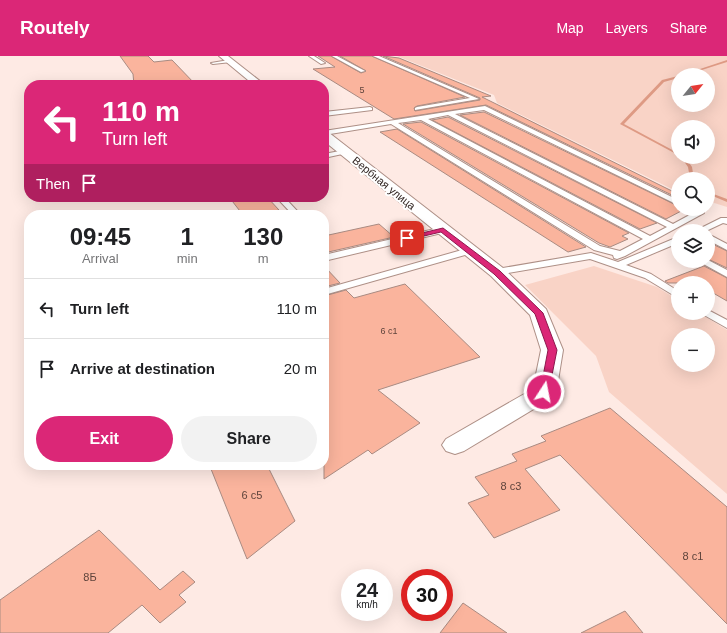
<!DOCTYPE html>
<meta charset="utf-8">
<style>
:root{--surface:#fff;--page:#f2f2f2;--text:#202124;--muted:#757577;--line:#e0e0e0;--accent:#db2777}
body{margin:0;font-family:Helvetica,sans-serif;background:var(--page);color:var(--text);height:100vh;display:flex;flex-direction:column;font-size:15px;white-space:nowrap}
*{box-sizing:border-box;margin:0}
p{font-size:13px;color:var(--muted)}
.icon{flex:none;width:22px;height:22px;fill:none;stroke:currentColor;stroke-width:2;stroke-linecap:round;stroke-linejoin:round}
.map{position:relative;flex:1;overflow:hidden}
.drawer{position:absolute;left:24px;top:154px;width:305px;height:260px;display:flex;flex-direction:column;background:var(--surface);border-radius:16px;box-shadow:0 4px 16px #0002}
.drawer>*{flex:none}
.top-card{position:absolute;left:24px;top:24px;width:305px;height:122px;border-radius:16px;box-shadow:0 4px 16px #0002;background:#db2777;color:#fff;overflow:hidden}
.needle{width:26px;rotate:60deg}
.controls{position:absolute;left:671px;top:12px;display:grid;gap:8px}
.controls a{display:grid;place-items:center;width:44px;height:44px;border-radius:50%;background:var(--surface);box-shadow:0 4px 16px #0002;font-size:20px}
.speed{position:absolute;left:341px;top:513px;display:flex;gap:8px;font-size:20px;font-weight:700;text-align:center}
.speed>*{display:grid;place-content:center;width:52px;height:52px;border-radius:50%;background:var(--surface);box-shadow:0 4px 16px #0002;line-height:1}
.speed small{font-size:10px;font-weight:400}
.speed .limit{border:6px solid #d22;background:#fff;color:#111}
.pin{position:absolute;display:grid;place-items:center;width:34px;height:34px;color:#fff;margin:-17px;border-radius:8px;box-shadow:0 2px 6px #0006}
.me{position:absolute;width:44px;margin:-22px;rotate:11deg;stroke-linejoin:round;filter:drop-shadow(0 0 3px #0008)}
.turn{display:flex;align-items:center;gap:14px;height:84px;padding:0 12px;font-size:18px}
.turn .icon{width:52px;height:52px;stroke-width:2.5}
.turn b{display:block;font-size:28px;line-height:34px}
.then{display:flex;align-items:center;height:38px;padding:0 12px;background:#0003;gap:8px;font-size:15px}
.eta{display:flex;justify-content:space-evenly;align-items:center;height:68px;text-align:center}
.eta b{font-size:24px;font-weight:800;line-height:28px}
.cta{display:flex;gap:8px;margin-top:auto;padding:8px 12px}
.cta a{flex:1;height:46px;border-radius:24px;background:var(--accent);color:#fff;font-size:16px;font-weight:800;line-height:46px;text-align:center}
.cta a+a{background:var(--page);color:var(--text)}
ul{padding:0;list-style:none}
li{display:flex;align-items:center;gap:12px;height:60px;padding:0 12px;border-top:1px solid var(--line)}
li div{flex:1}
li b{display:block;font-size:15px}
li em{font-style:normal}
header{display:flex;align-items:center;gap:24px;box-sizing:border-box;height:56px;padding:0 20px;background:var(--accent);color:#fff}
header strong{font-size:19px}
nav{display:flex;gap:22px;margin-inline-start:auto;font-size:14px}
.map>svg:first-child{display:block}
</style>
<header>
<strong>Routely</strong>
<nav><a>Map</a><a>Layers</a><a>Share</a></nav>
</header>
<div class="map">
<svg width="727" height="577" viewBox="0 0 727 577">
<rect width="100%" height="100%" fill="#feeae4"/>
<path fill="#f9d3c6" fill-rule="evenodd" d="M397,0H727V151L708,145V123H678V136L497,47L494,39ZM678,19H708V49H678ZM678,71H708V101H678Z
M594,210L657,231L678,244V257H699L727,274V438L609,336L596,300L525,229ZM678,279H708V309H678Z"/>
<g fill="none" stroke-linecap="round" stroke-linejoin="round">
<path fill="#de9a84" fill-rule="evenodd" d="M727,4V6L686,19H682Z
M678,20V22L664,26L624,68L678,97V99L620,68L662,24Z
M681,101H685L692,111L694,123H690L688,111Z
M708,136L727,143V146L708,138Z"/>
</g>
<path fill="#fab49d" stroke="#a98b82" d="M120,0H148L154,6L172,4L196,29H134L133,18Z
M318,0H331L361,17L366,15L340,0H372L465,41L417,50L414,52L415,55L480,44V42L383,0L399,2L491,40L482,41L678,138V142L486,49L394,63L313,13L335,11Z
M484,56L678,150V153H685L666,163L460,59Z
M448,61L657,167L640,173L432,64Z
M421,66L629,177L622,180L628,183L610,191L599,187L403,68Z
M397,73L586,191L568,196L380,76Z
M229,141H267L279,154L253,159H243Z
M379,168L394,181L324,197V180Z
M708,186L727,195V212L708,203Z
M324,210L340,227L324,231Z
M704,210L727,222V245L708,234V227H668L665,225Z
M405,228L480,301L378,334L420,367L372,398L368,394L324,423V240L346,234L354,242Z
M610,352L727,451V568L560,399L525,413L560,454L494,482L468,447L489,439L475,421L517,405L512,398L546,385L541,380Z
M224,409H267L295,465L247,503L211,413Z
M99,474L160,534L183,515L195,526L179,539L186,546L160,567L142,549L108,577H0V544Z
M463,547L507,577H440Z
M625,555L643,577H581Z"/>
<g fill="none" stroke-linecap="round" stroke-linejoin="round">
<g stroke="#ae9087" stroke-width="2">
<path id="service" d="M309,0H314L325,7L321,8Z
M332,0H337L365,15L361,16Z
M373,0H379L479,43L415,54V52L417,51L470,42Z
M229,4L231,6L213,8L211,7Z
M485,50L678,144V149L484,54L455,58L673,168L697,155H703L704,157L625,200L617,203L614,202L613,199L594,194L391,68L324,79V75ZM448,59L667,171L650,180L428,63ZM421,64L643,183L620,195L600,190L398,67Z
M370,51L372,52V54L324,60V56Z
M345,94L347,95V97L324,102V98Z
M276,141H284L301,159H293Z
M721,162H727V168L723,167L706,175H695Z
M443,171L446,172L447,174L446,176L324,205V199Z
M708,178L727,188V194L708,184Z
M678,181V187L626,209L651,218L678,235V242L645,222L590,203L497,219L492,216L497,213L591,197L618,206Z
M469,192L473,195L472,197L324,239V233Z
M708,204L727,214V221L698,205Z
M708,254L727,264V272L704,259L703,257H708Z"/>
</g>
<g stroke="#ae9087" stroke-width="2">
<path id="minor" d="M219,0H228L265,29H254Z
M324,75L328,76L503,212L546,253L563,294L556,337L552,342L464,395L455,398L446,395L442,389L446,383L533,333L541,294L530,259L491,220L324,85Z"/>
</g>
<use href="#service" fill="#fff" fill-rule="evenodd"/>
<use href="#minor" fill="#fff" fill-rule="evenodd"/>
</g>
<path fill="#db2777" stroke="#8e194d" d="M443,172L500,215L543,257L557,294L548,339H541L540,336L548,294L535,258L494,218L441,176L407,184L404,182L405,181Z"/>
<g text-anchor="middle" dominant-baseline="central" stroke-width="4" stroke-linejoin="round" paint-order="stroke">
<g font-size="9" fill="#5f443c">
<text x="362" y="34">5</text>
<text x="389" y="275">6 с1</text>
</g>
<g font-size="11" fill="#2b1f1c" stroke="#fff">
<text transform="translate(384 127) rotate(39)">Вербная улица</text>
</g>
<g font-size="11" fill="#5f443c">
<text x="511" y="430">8 с3</text>
<text x="252" y="439">6 с5</text>
<text x="693" y="500">8 с1</text>
<text x="90" y="521">8Б</text>
</g>
</g>
</svg>
<div class="controls">
<a><svg class="needle" viewBox="-14 -14 28 28"><path d="M0-13l5 13h-10z" fill="#e53935"/><path d="M0 13l5-13h-10z" fill="#757577"/></svg></a>
<a><svg class="icon" aria-label="sound" viewBox="0 0 24 24"><path d="M4 9h4l5-4v14l-5-4H4zM17 9q2 3 0 6"/></svg></a>
<a><svg class="icon" aria-label="search" viewBox="0 0 24 24"><circle cx="10" cy="10" r="6"/><path d="M15 15l6 6"/></svg></a>
<a><svg class="icon" aria-label="layers" viewBox="0 0 24 24"><path d="M12 4l9 5-9 5-9-5zM3 14l9 5 9-5"/></svg></a>
<a>+</a>
<a>−</a>
</div>
<div class="speed"><div>24<small>km/h</small></div><div class="limit">30</div></div>
<div class="pin" style="left:407px;top:182px;background:#d93025"><svg class="icon" aria-label="arrive" viewBox="0 0 24 24"><path d="M6 21V4h12l-3 4 3 4H6"/></svg></div>
<svg class="me" style="left:544px;top:336px" viewBox="-20 -20 40 40"><circle r="17" fill="#db2777" stroke="#fff" stroke-width="3"/><path d="M0-11L8 9 0 5-8 9z" fill="#fff"/></svg>
<div class="top-card">
<div class="turn"><svg class="icon" aria-label="left" viewBox="0 0 24 24"><path d="M17 20v-9H6M10 6l-5 5 5 5"/></svg><div><b>110 m</b>Turn left</div></div>
<div class="then">Then<svg class="icon" aria-label="arrive" viewBox="0 0 24 24"><path d="M6 21V4h12l-3 4 3 4H6"/></svg></div>
</div>
<section class="drawer">
<div class="eta">
<div><b>09:45</b><p>Arrival</p></div>
<div><b>1</b><p>min</p></div>
<div><b>130</b><p>m</p></div>
</div>
<ul>
<li><svg class="icon" aria-label="left" viewBox="0 0 24 24"><path d="M17 20v-9H6M10 6l-5 5 5 5"/></svg><div><b>Turn left</b></div><em>110 m</em></li>
<li><svg class="icon" aria-label="arrive" viewBox="0 0 24 24"><path d="M6 21V4h12l-3 4 3 4H6"/></svg><div><b>Arrive at destination</b></div><em>20 m</em></li>
</ul>
<div class="cta"><a>Exit</a><a>Share</a></div>
</section>
</div>
